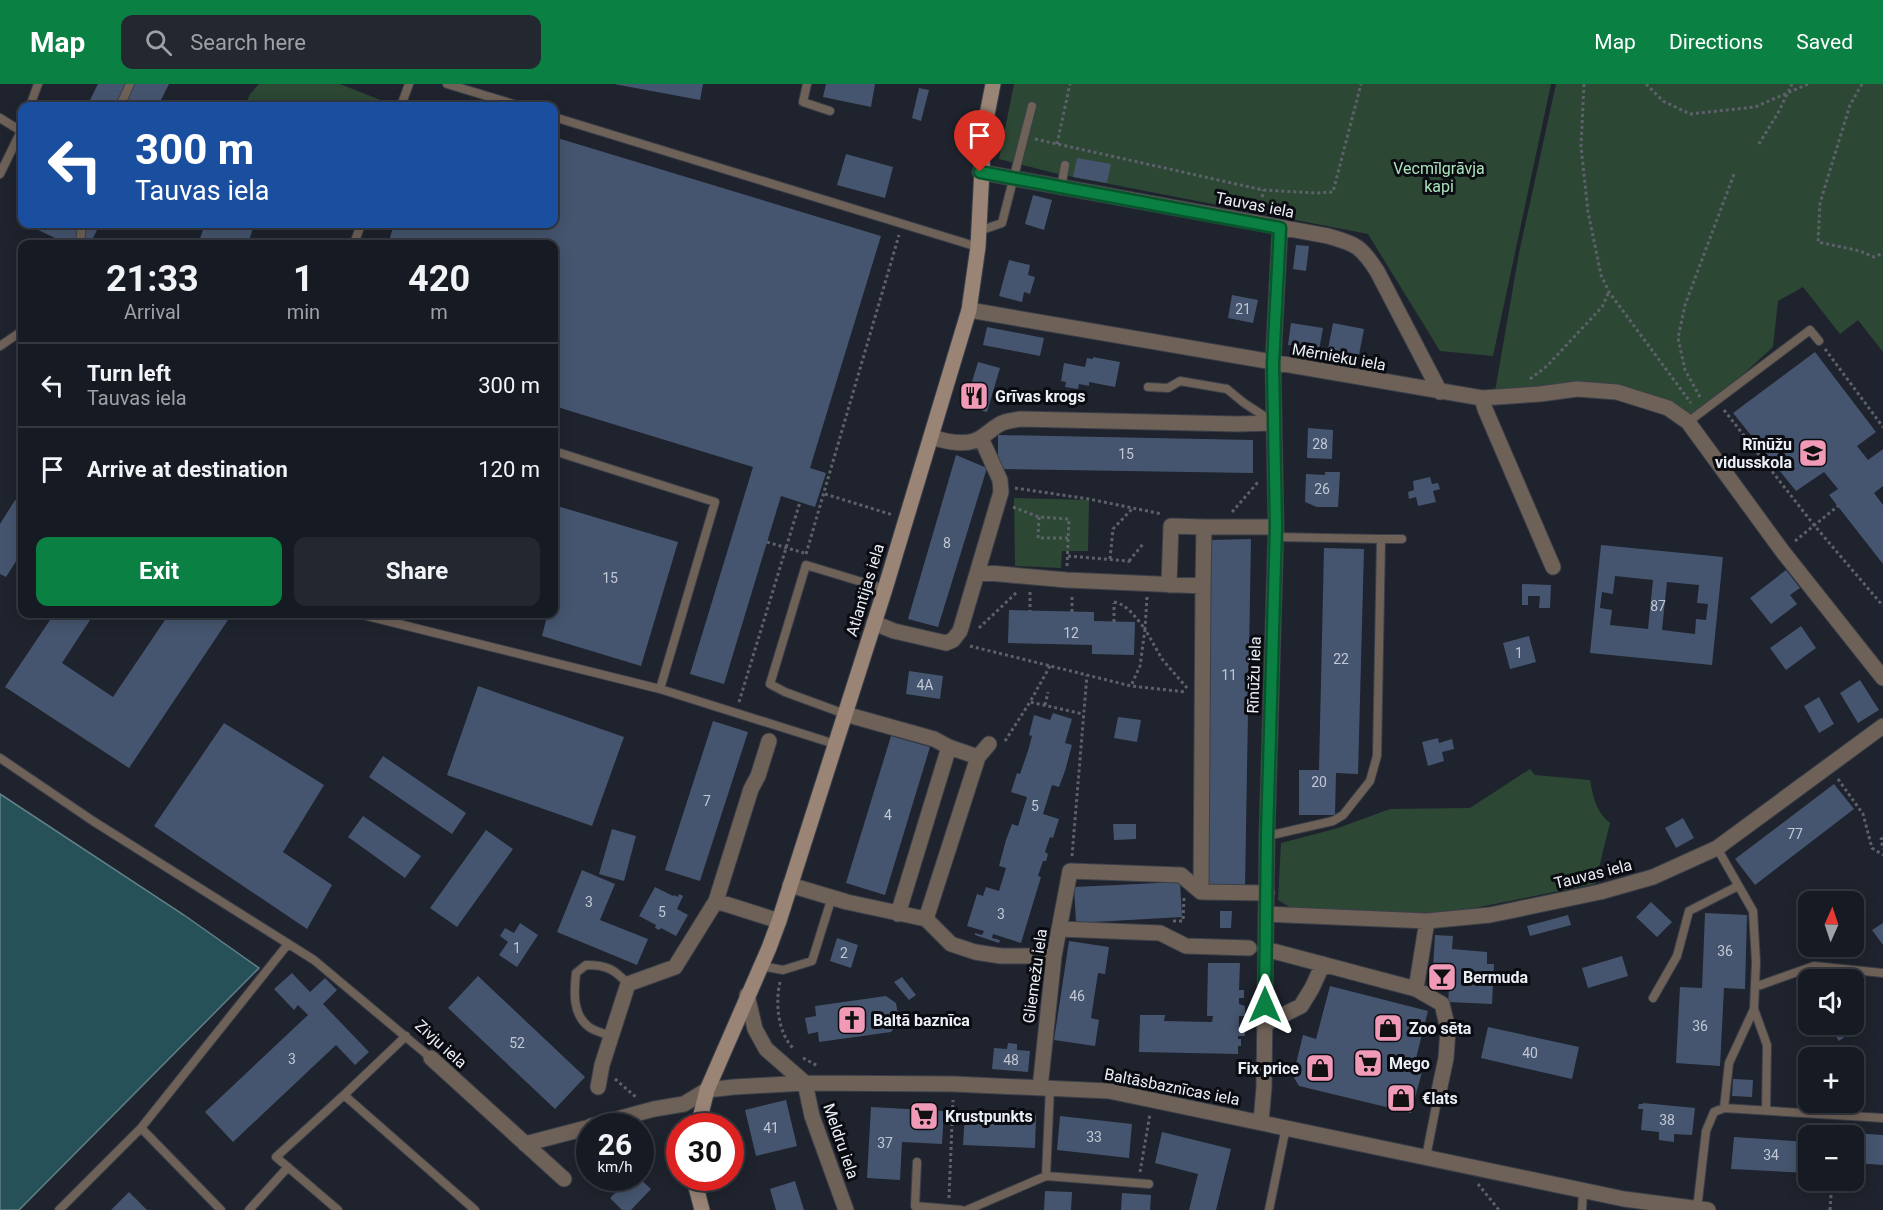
<!DOCTYPE html>
<meta charset="utf-8">
<style>
:root{--surface:#161a22;--page:#23272f;--text:#f1f3f6;--muted:#9ea1a5;--line:#353840;--accent:#0b8043}
body{margin:0;font-family:Roboto,sans-serif;background:var(--page);color:var(--text);height:100vh;display:flex;flex-direction:column;font-size:22px;white-space:nowrap}
*{box-sizing:border-box;margin:0}
p{font-size:20px;color:var(--muted)}
.icon{flex:none;width:33px;height:33px;fill:none;stroke:currentColor;stroke-width:2;stroke-linecap:round;stroke-linejoin:round}
.map{position:relative;flex:1;overflow:hidden}
.side{position:absolute;left:18px;top:156px;width:540px;height:378px;display:flex;flex-direction:column;background:var(--surface);border-radius:12px;box-shadow:0 3px 15px #0003,0 0 0 2px var(--line)}
.side>*{flex:none}
.banner{position:absolute;left:18px;top:18px;width:540px;height:126px;border-radius:12px;box-shadow:0 3px 15px #0003,0 0 0 2px var(--line);background:#1a4fa0;color:#fff;overflow:hidden}
.needle{width:39px;rotate:3deg}
.fabs{position:absolute;left:1798px;top:807px;display:grid;gap:12px}
.fabs a{display:grid;place-items:center;width:66px;height:66px;border-radius:12px;background:var(--surface);box-shadow:0 3px 15px #0003,0 0 0 2px var(--line);font-size:30px}
.speed{position:absolute;left:576px;top:1029px;display:flex;gap:12px;font-size:30px;font-weight:700;text-align:center}
.speed>*{display:grid;place-content:center;width:78px;height:78px;border-radius:50%;background:var(--surface);box-shadow:0 3px 15px #0003,0 0 0 2px var(--line);line-height:1}
.speed small{font-size:15px;font-weight:400}
.speed .limit{border:9px solid #d22;background:#fff;color:#111}
.pin{position:absolute;display:grid;place-items:center;width:51px;height:51px;color:#fff;margin:-62px -26px;border-radius:50% 50% 50% 0;rotate:-45deg;box-shadow:0 0 6px #0007}
.pin .icon{rotate:45deg}
.me{position:absolute;width:66px;margin:-33px;rotate:0deg;stroke-linejoin:round;filter:drop-shadow(0 0 4px #0008)}
.turn{display:flex;align-items:center;gap:21px;height:126px;padding:0 18px;font-size:27px}
.turn .icon{width:78px;height:78px;stroke-width:2.5}
.turn b{display:block;font-size:42px;line-height:51px}
.eta{display:flex;justify-content:space-evenly;align-items:center;height:102px;text-align:center}
.eta b{font-size:36px;font-weight:700;line-height:42px}
.action{display:flex;gap:12px;margin-top:auto;padding:12px 18px}
.action a{flex:1;height:69px;border-radius:12px;background:var(--accent);color:#fff;font-size:24px;font-weight:700;line-height:69px;text-align:center}
.action a+a{background:var(--page);color:var(--text)}
ul{padding:0;list-style:none}
li{display:flex;align-items:center;gap:18px;height:84px;padding:0 18px;border-top:2px solid var(--line)}
li div{flex:1}
li b{display:block;font-size:22px}
li em{font-style:normal}
header{display:flex;align-items:center;gap:36px;box-sizing:border-box;height:84px;padding:0 30px;background:var(--accent);color:#fff}
header strong{font-size:28px}
nav{display:flex;gap:33px;margin-inline-start:auto;font-size:21px}
.search{width:420px;height:54px;background:var(--page);display:flex;align-items:center;gap:15px;box-sizing:border-box;padding:0 21px;border-radius:12px;color:var(--muted);font-size:22px}
.map>svg:first-child{display:block}
</style>
<header>
<strong>Map</strong>
<div class="search"><svg class="icon" aria-label="search" viewBox="0 0 24 24"><circle cx="10" cy="10" r="6"/><path d="M15 15l6 6"/></svg>Search here</div>
<nav><a>Map</a><a>Directions</a><a>Saved</a></nav>
</header>
<div class="map">
<svg width="1883" height="1126" viewBox="0 0 1883 1126">
<rect width="100%" height="100%" fill="#1e232d"/>
<path fill="#2d4735" d="M259,0H340L383,17L384,22H245L250,10Z
M1014,0H1551L1493,272L1440,267L1368,150L1058,90L999,75Z
M1556,0H1883V268L1858,236L1840,250L1803,203L1778,217L1773,263L1706,324L1688,338L1617,308L1494,313L1519,169Z
M1014,414L1089,416L1088,467H1062L1061,484L1015,482Z
M1530,685L1535,691L1590,696C1593,713 1596,728 1610,739L1595,800L1449,829L1298,828L1278,816L1281,759L1338,744L1390,725L1470,724Z"/>
<path fill="#275159" stroke="#628088" stroke-width="1.5" d="M0,710L184,831L259,884L19,1126H0Z"/>
<path fill="#46556f" fill-rule="evenodd" d="M98,0H169L158,22H87Z
M614,0H703L700,16Z
M826,0H875L871,23L823,13Z
M919,4L929,6L921,37L912,34Z
M431,16L450,22H430Z
M554,53L881,152L810,384L826,389L815,423L781,412L724,600L690,590L753,383L554,322V160H388L394,140H554Z
M846,70L893,83L885,114L837,101Z
M1077,74L1111,80L1107,99L1073,93Z
M1033,111L1052,116L1044,146L1025,140Z
M37,140H100L90,160H68L36,145Z
M205,140H239L253,144L248,160H198Z
M1296,161L1309,162L1306,187L1293,185Z
M1009,176L1030,181L1028,191L1035,193L1030,210L1024,208L1022,218L999,212Z
M1232,211L1258,216L1253,239L1228,234Z
M1291,239L1323,244L1319,266L1288,261Z
M1333,239L1364,245L1359,271L1328,265Z
M987,243L1044,254L1040,272L983,261Z
M1815,268L1876,348L1857,362L1868,376L1883,365V402L1874,409L1883,421V480L1829,411L1838,405L1824,388L1796,407L1733,329Z
M1093,273L1120,278L1115,303L1089,298V302L1079,300L1078,305L1065,303L1066,298L1061,297L1064,279L1085,283L1087,274L1093,275Z
M978,278L1000,284L987,328L965,321Z
M1308,344L1333,346L1332,375L1307,374Z
M998,351L1253,356V389L998,385Z
M956,371L987,384L938,543L908,535Z
M1325,388H1340L1338,423H1317L1305,418L1306,390L1325,391Z
M1430,393L1432,400L1438,399L1440,405L1433,407L1436,418L1418,422L1416,413L1409,415L1408,408L1414,406L1413,397Z
M15,416L22,421V468L6,493L0,490V440Z
M554,421L678,458L641,582L542,552L546,536L525,530H554Z
M1251,455L1245,802H1206L1211,456Z
M1601,461L1723,473L1712,581L1590,569ZM1615,492L1653,496L1648,545L1610,541L1612,526L1600,524L1602,508L1613,510ZM1667,498L1699,501L1697,519L1708,520L1706,536L1696,535L1695,550L1662,546Z
M1324,464L1364,465L1358,690L1336,689L1335,731H1299V686H1319Z
M1786,486L1800,504L1790,511L1797,520L1771,540L1750,514Z
M1522,500L1551,501L1550,524H1539L1540,512H1528V521H1522Z
M1009,526L1094,528V537L1135,538L1134,571L1092,570V561L1008,559Z
M54,530H94L62,579L113,613L169,530H232L129,684L5,603Z
M1801,542L1816,564L1786,586L1770,564Z
M1529,552L1536,578L1510,585L1503,559Z
M909,587L943,592L940,615L906,610Z
M1860,596L1879,626L1858,639L1840,609Z
M478,602L624,653L592,742L447,691Z
M1819,613L1834,640L1819,649L1804,622Z
M1053,629L1072,635L1065,659L1072,661L1065,687L1059,703L1052,701L1043,730L1059,735L1053,754L1050,753L1045,768L1048,770L1046,777H1043L1038,792L1041,793L1021,859L993,850L992,854L1000,856L999,859L975,851V849L982,851L984,847L967,842L977,810L983,812L986,803L999,807L1006,784L999,782L1006,756L1012,740L1018,742L1027,713L1011,708L1017,689L1020,690L1028,667L1032,652L1029,651L1034,631L1050,636Z
M1118,633L1141,636L1137,658L1114,654Z
M713,637L748,648L700,797L665,786Z
M224,639L324,701L283,768L332,801L307,845L154,742Z
M891,652L930,663L885,811L846,799Z
M1438,654L1439,659L1452,655L1454,665L1442,668L1444,677L1428,682L1422,658Z
M383,672L466,729L452,750L369,693Z
M1834,700L1854,725L1755,801L1735,775Z
M363,732L421,772L405,794L348,753Z
M1683,734L1694,754L1676,764L1665,744Z
M1113,740H1136V755L1114,756Z
M612,745L636,752L624,797L599,790Z
M486,746L513,765L457,843L430,824Z
M582,786L615,800L600,836L648,855L637,881L557,848Z
M1180,798L1182,833L1076,839L1074,803Z
M655,803L673,812L674,811L678,813L679,810L683,812L677,825L688,831L676,852L661,844L659,846L655,844L656,841L639,832Z
M1651,818L1672,838L1657,853L1636,833Z
M1220,827H1232L1231,844H1220Z
M1705,829L1747,831L1745,905L1724,904L1720,982L1676,979L1680,903L1702,904Z
M1568,831L1571,841L1530,852L1527,842Z
M520,839L538,851L517,883L499,871L508,858L500,852L505,844L514,849Z
M1883,839V861L1872,846Z
M1435,851L1453,852L1452,865L1487,868V880H1494L1492,920L1448,918L1449,905L1436,904L1432,899Z
M837,854L858,861L851,884L830,877Z
M1069,857L1109,863L1105,890L1098,889L1091,934L1099,936L1095,962L1054,956Z
M1622,872L1628,892L1588,904L1582,884Z
M1208,879H1240L1239,906H1244V914H1239V920L1245,922V932H1239V944H1245V952H1238V955H1241V962H1238V970L1139,968L1140,931H1165L1164,937L1212,938L1213,932H1207Z
M292,889L310,908L325,894L337,906L323,920L369,968L355,981L336,961L233,1058L205,1028L308,931L298,921L294,926L274,905Z
M478,892L585,993L555,1025L448,924Z
M902,893L916,911L909,916L894,898Z
M1330,902L1428,927L1413,986L1422,988L1411,1029L1299,1002L1293,992L1303,951L1316,955Z
M886,912L896,919L899,937L891,948L819,958L818,948L808,950L805,934L816,932L815,922Z
M1854,931L1861,941L1839,957L1827,940H1854Z
M1488,943L1579,963L1572,995L1481,974Z
M1008,959L1017,960V966L1030,967L1028,988L992,985L994,964L1007,965Z
M1733,995L1753,996L1752,1013L1732,1012Z
M786,1016L797,1062L756,1072L745,1026Z
M1643,1019L1695,1024L1692,1051L1674,1050V1058L1659,1056V1048L1641,1046L1643,1025H1638L1639,1020H1643Z
M871,1023L944,1027L942,1060L902,1058L900,1096L867,1094Z
M965,1028L1036,1031L1035,1064L963,1061Z
M1060,1032L1132,1040L1129,1074L1057,1066Z
M1822,1047L1883,1051V1081L1854,1079V1052H1822Z
M1162,1048L1231,1065L1216,1126H1189L1198,1090L1155,1079Z
M1734,1053L1809,1058V1089L1731,1085Z
M612,1094H639L651,1105L631,1126H622L610,1114L617,1107L608,1098Z
M795,1097L804,1126H776L770,1105Z
M1045,1107L1072,1108L1071,1126H1044Z
M129,1108L147,1126H111Z
M1122,1109L1151,1111L1150,1126H1121Z"/>
<g fill="none" stroke-linecap="round" stroke-linejoin="round">
<g stroke="#3b3f49" stroke-width="10">
<path id="service" d="M447,0L520,22
M807,0L803,18L830,27
M30,22L38,0
M120,22L130,0
M401,22L409,0
M554,33L978,163
M0,34L21,47L0,90
M1061,104L1065,81
M979,147L1002,139L1032,22
M80,160L82,140
M354,160L361,140
M0,262L22,247
M1148,303L1168,304L1180,297L1227,305L1244,319L1270,336
M1688,338L1810,246L1819,257
M554,367L715,418L660,605
M1381,455H1402
M359,530L660,605L835,660
M845,630L785,608L770,600L806,481L885,505
M0,674L93,737L314,876L431,974
M1267,752L1333,737L1343,731L1370,697L1377,672L1381,455L1276,453
M761,882L783,886L812,877L832,813
M1755,903L1814,882L1883,889
M1653,914L1677,872L1689,827L1738,802
M1754,925L1767,961L1766,1027
M610,952C604,949 594,947 589,943C572,930 574,908 576,889L586,881C607,881 614,885 628,900
M344,1011L406,952
M1724,1024L1883,1034
M141,1044L288,860
M1426,1073L1439,1007
M917,1078L915,1122L961,1126
M1046,1092L1149,1100
M1697,1125L1706,1047L1714,1028L1724,1024L1729,979L1754,925L1756,878L1753,827L1717,764
M59,1126L141,1044L221,1126
M249,1126L288,1083
M338,1126L276,1073L344,1011L475,1126
M967,1126L1046,1092L1050,1003
M1269,1126L1286,1043
M1582,1126L1583,1106"/>
</g>
<g stroke="#3b3f49" stroke-width="17">
<path id="minor" d="M980,88L1328,152C1356,160 1361,162 1377,187L1440,308
M969,226L1482,314L1540,310L1577,305L1617,308L1668,324L1688,338L1783,468L1883,594
M1482,314L1485,325L1553,483
M931,353C947,358 968,363 982,353C1000,340 998,338 1021,335L1238,340L1274,339
M978,488L1067,496L1203,502L1204,443H1276
M1169,501L1171,442L1204,443
M874,539L894,547L946,559L953,556L960,547L1001,408L1000,396L981,354
M845,630L934,655L949,663L978,673
M790,801L847,818L926,835L951,860L975,868L1001,872H1054
M1201,808L1203,502
M716,817L751,705L758,692L769,657
M898,830L949,663
M1266,830L1427,837L1490,831L1600,808L1653,793L1717,764L1883,642
M926,835L978,673L989,660
M1060,845L1160,849L1186,862L1249,864
M1265,865L1416,905L1442,920L1448,945L1446,974L1439,1007
M1416,905L1427,837
M747,911L755,945L766,965L805,999
M1265,940L1301,922L1312,904L1323,880
M431,974L564,1095
M805,999L812,1032L846,1126
M598,1003L602,981L628,900L675,883L716,817L779,837
M1040,1004L1054,872L1070,787L1181,791L1201,808L1267,809
M1261,1038L1264,1003L1267,752L1276,443L1273,280L1280,144
M591,1042L654,1025L684,1020L707,1006L734,1003L805,999L953,1000L1109,1007L1624,1115L1708,1126
M525,1060L590,1043"/>
</g>
<g stroke="#3b3f49" stroke-width="17">
<path id="secondary" d="M698,1042L707,1006L769,864L779,837L885,505L969,226L978,163L984,46L993,0
M696,1094V1103L702,1126"/>
</g>
<path stroke="#5d616a" stroke-width="3" stroke-dasharray="3 3" stroke-linecap="butt" d="M1584,0L1581,62L1588,128L1601,191L1609,208L1691,319
M1646,0L1663,17L1690,30L1755,23L1808,0
M1862,0L1850,21L1820,119L1818,158L1860,167L1874,173L1883,169
M1035,55L1263,106L1316,109L1333,108L1361,0
M1057,60L1070,0
M1759,60L1778,29L1792,0
M1261,125L1263,106
M1825,265L1883,343
M1530,295L1547,282L1602,223L1609,208
M1700,313L1685,286L1678,254L1685,221L1734,90
M1724,326L1814,441L1883,522
M1015,404L1089,415L1162,430
M825,410L893,431
M1013,423L1039,433L1069,435L1067,482
M1232,428L1259,397
M1039,433L1038,454H1068
M1795,457L1838,422
M767,458L804,469
M806,470L899,151
M1068,472L1129,477L1128,482
M1110,475L1113,445L1132,425
M1129,477L1143,460
M1030,508V527
M1147,513L1145,545L1162,575L1187,604
M1114,518C1127,520 1137,535 1145,545L1140,582L1131,602
M1072,528V511
M1114,538V519
M979,544L1017,508
M970,562L1131,602L1186,608
M1050,582L1030,618L1083,630
M739,618L800,418
M1045,621L1048,608
M1005,657L1030,618
M1838,695L1863,730L1872,764L1883,771
M1883,754L1881,755L1883,765
M1072,772L1087,591
M1173,837H1183L1184,814
M780,898C775,919 778,950 794,965
M803,974L818,982
M615,995L637,1014
M1140,1088L1150,1030
M1478,1100L1499,1126
M949,1114L953,1016
M1830,1126L1832,1098"/>
<use href="#service" stroke="#6e6158" stroke-width="8"/>
<use href="#minor" stroke="#6e6158" stroke-width="15"/>
<use href="#secondary" stroke="#998476" stroke-width="15"/>
</g>
<g fill="none" stroke-linecap="round" stroke-linejoin="round">
<g stroke="#07532c" stroke-width="15">
<path id="route" d="M980,88L1280,144L1273,280L1276,443L1267,752L1265,921"/>
</g>
<use href="#route" stroke="#0b8043" stroke-width="10"/>
</g>
<defs>
<g id="restaurant-square" transform="scale(1.5)"><rect x="-9" y="-9" width="18" height="18" rx="4" fill="#f09ab7" stroke="#0a0c11"/><path d="M-5-6h1v4h1v-4h1v4h1v-4h1v5L-1.5 .5V6h-2V.5L-5-1ZM5-6V6H3V1.5H1.5Q1.5-4 5-6Z" fill="#111"/></g>
<g id="school-square" transform="scale(1.5)"><rect x="-9" y="-9" width="18" height="18" rx="4" fill="#f09ab7" stroke="#0a0c11"/><path d="M0-5L7-2L0 1L-7-2ZM-4 1L0 2.5L4 1V4Q0 6-4 4Z" fill="#111"/></g>
<g id="bar-square" transform="scale(1.5)"><rect x="-9" y="-9" width="18" height="18" rx="4" fill="#f09ab7" stroke="#0a0c11"/><path d="M-6-5H6L.8 .8V4.5H3.5V6h-7V4.5H-.8V.8Z" fill="#111"/></g>
<g id="church-square" transform="scale(1.5)"><rect x="-9" y="-9" width="18" height="18" rx="4" fill="#f09ab7" stroke="#0a0c11"/><path d="M-1.2-6h2.4v3.5h3.3v2.4h-3.3V6h-2.4V-.1h-3.3v-2.4h3.3Z" fill="#111"/></g>
<g id="shop-square" transform="scale(1.5)"><rect x="-9" y="-9" width="18" height="18" rx="4" fill="#f09ab7" stroke="#0a0c11"/><path d="M-5-2.5h2.3a2.7 3.5 0 0 1 5.4 0H5L5.5 6h-11ZM-1.5-2.5h3a1.5 2.3 0 0 0-3 0Z" fill="#111"/></g>
<g id="supermarket-square" transform="scale(1.5)"><rect x="-9" y="-9" width="18" height="18" rx="4" fill="#f09ab7" stroke="#0a0c11"/><path d="M-6-5.5h2.5l.6 2H6L4.5 2H-2.5L-4.4-4H-6ZM-1.5 3.2a1.3 1.3 0 1 0 .1 0ZM3 3.2a1.3 1.3 0 1 0 .1 0Z" fill="#111"/></g>
</defs>
<g fill-rule="evenodd">
<use href="#restaurant-square" x="974" y="312"/>
<use href="#school-square" x="1813" y="369"/>
<use href="#bar-square" x="1442" y="893"/>
<use href="#church-square" x="852" y="936"/>
<use href="#shop-square" x="1388" y="944"/>
<use href="#supermarket-square" x="1368" y="979"/>
<use href="#shop-square" x="1320" y="984"/>
<use href="#shop-square" x="1401" y="1014"/>
<use href="#supermarket-square" x="924" y="1032"/>
</g>
<g text-anchor="middle" dominant-baseline="central" stroke-width="6" stroke-linejoin="round" paint-order="stroke">
<g font-size="14" fill="#c1c8d4">
<text x="1243" y="225">21</text>
<text x="1320" y="360">28</text>
<text x="1126" y="370">15</text>
<text x="1322" y="405">26</text>
<text x="947" y="459">8</text>
<text x="610" y="494">15</text>
<text x="1658" y="522">87</text>
<text x="1071" y="549">12</text>
<text x="1519" y="569">1</text>
<text x="1341" y="575">22</text>
<text x="1229" y="591">11</text>
<text x="925" y="601">4A</text>
<text x="1319" y="698">20</text>
<text x="707" y="717">7</text>
<text x="1035" y="722">5</text>
<text x="888" y="731">4</text>
<text x="1795" y="750">77</text>
<text x="589" y="818">3</text>
<text x="662" y="828">5</text>
<text x="1001" y="830">3</text>
<text x="517" y="864">1</text>
<text x="1725" y="867">36</text>
<text x="844" y="869">2</text>
<text x="1077" y="912">46</text>
<text x="1700" y="942">36</text>
<text x="517" y="959">52</text>
<text x="1530" y="969">40</text>
<text x="292" y="975">3</text>
<text x="1011" y="976">48</text>
<text x="1667" y="1036">38</text>
<text x="771" y="1044">41</text>
<text x="1094" y="1053">33</text>
<text x="885" y="1059">37</text>
<text x="1771" y="1071">34</text>
</g>
<g font-size="16" fill="#abe2bb" stroke="#0a0c11">
<text x="1439" y="84">Vecmīlgrāvja<tspan x="1439" dy="18">kapi</tspan></text>
</g>
<g font-size="16" fill="#eaeef5" stroke="#0a0c11">
<text transform="translate(1255 121) rotate(11)">Tauvas iela</text>
<text transform="translate(1339 273) rotate(10)">Mērnieku iela</text>
<text transform="translate(865 506) rotate(-73)">Atlantijas iela</text>
<text transform="translate(1254 591) rotate(-88)">Rīnūžu iela</text>
<text transform="translate(1593 790) rotate(-14)">Tauvas iela</text>
<text transform="translate(1035 892) rotate(-82)">Gliemežu iela</text>
<text transform="translate(441 960) rotate(42)">Zivju iela</text>
<text transform="translate(1172 1003) rotate(11)">Baltāsbaznīcas iela</text>
<text transform="translate(841 1057) rotate(71)">Meldru iela</text>
</g>
<g font-size="16" font-weight="bold" fill="#eaeef5" stroke="#0a0c11" text-anchor="start">
<text x="995" y="312">Grīvas krogs</text>
<text x="1792" y="360" text-anchor="end">Rīnūžu<tspan x="1792" dy="18">vidusskola</tspan></text>
<text x="1463" y="893">Bermuda</text>
<text x="873" y="936">Baltā baznīca</text>
<text x="1409" y="944">Zoo sēta</text>
<text x="1389" y="979">Mego</text>
<text x="1299" y="984" text-anchor="end">Fix price</text>
<text x="1422" y="1014">€lats</text>
<text x="945" y="1032">Krustpunkts</text>
</g>
</g>
</svg>
<div class="fabs">
<a><svg class="needle" viewBox="-14 -14 28 28"><path d="M0-13l5 13h-10z" fill="#e53935"/><path d="M0 13l5-13h-10z" fill="#9ea1a5"/></svg></a>
<a><svg class="icon" aria-label="sound" viewBox="0 0 24 24"><path d="M4 9h4l5-4v14l-5-4H4zM17 9q2 3 0 6"/></svg></a>
<a>+</a>
<a>−</a>
</div>
<div class="speed"><div>26<small>km/h</small></div><div class="limit">30</div></div>
<div class="pin" style="left:980px;top:88px;background:#d93025"><svg class="icon" aria-label="arrive" viewBox="0 0 24 24"><path d="M6 21V4h12l-3 4 3 4H6"/></svg></div>
<svg class="me" style="left:1265px;top:921px" viewBox="-20 -20 40 40"><path d="M0-17L14 15 0 8-14 15z" fill="#0b8043" stroke="#fff" stroke-width="4"/></svg>
<div class="banner">
<div class="turn"><svg class="icon" aria-label="left" viewBox="0 0 24 24"><path d="M17 20v-9H6M10 6l-5 5 5 5"/></svg><div><b>300 m</b>Tauvas iela</div></div>
</div>
<section class="side">
<div class="eta">
<div><b>21:33</b><p>Arrival</p></div>
<div><b>1</b><p>min</p></div>
<div><b>420</b><p>m</p></div>
</div>
<ul>
<li><svg class="icon" aria-label="left" viewBox="0 0 24 24"><path d="M17 20v-9H6M10 6l-5 5 5 5"/></svg><div><b>Turn left</b><p>Tauvas iela</p></div><em>300 m</em></li>
<li><svg class="icon" aria-label="arrive" viewBox="0 0 24 24"><path d="M6 21V4h12l-3 4 3 4H6"/></svg><div><b>Arrive at destination</b></div><em>120 m</em></li>
</ul>
<div class="action"><a>Exit</a><a>Share</a></div>
</section>
</div>
